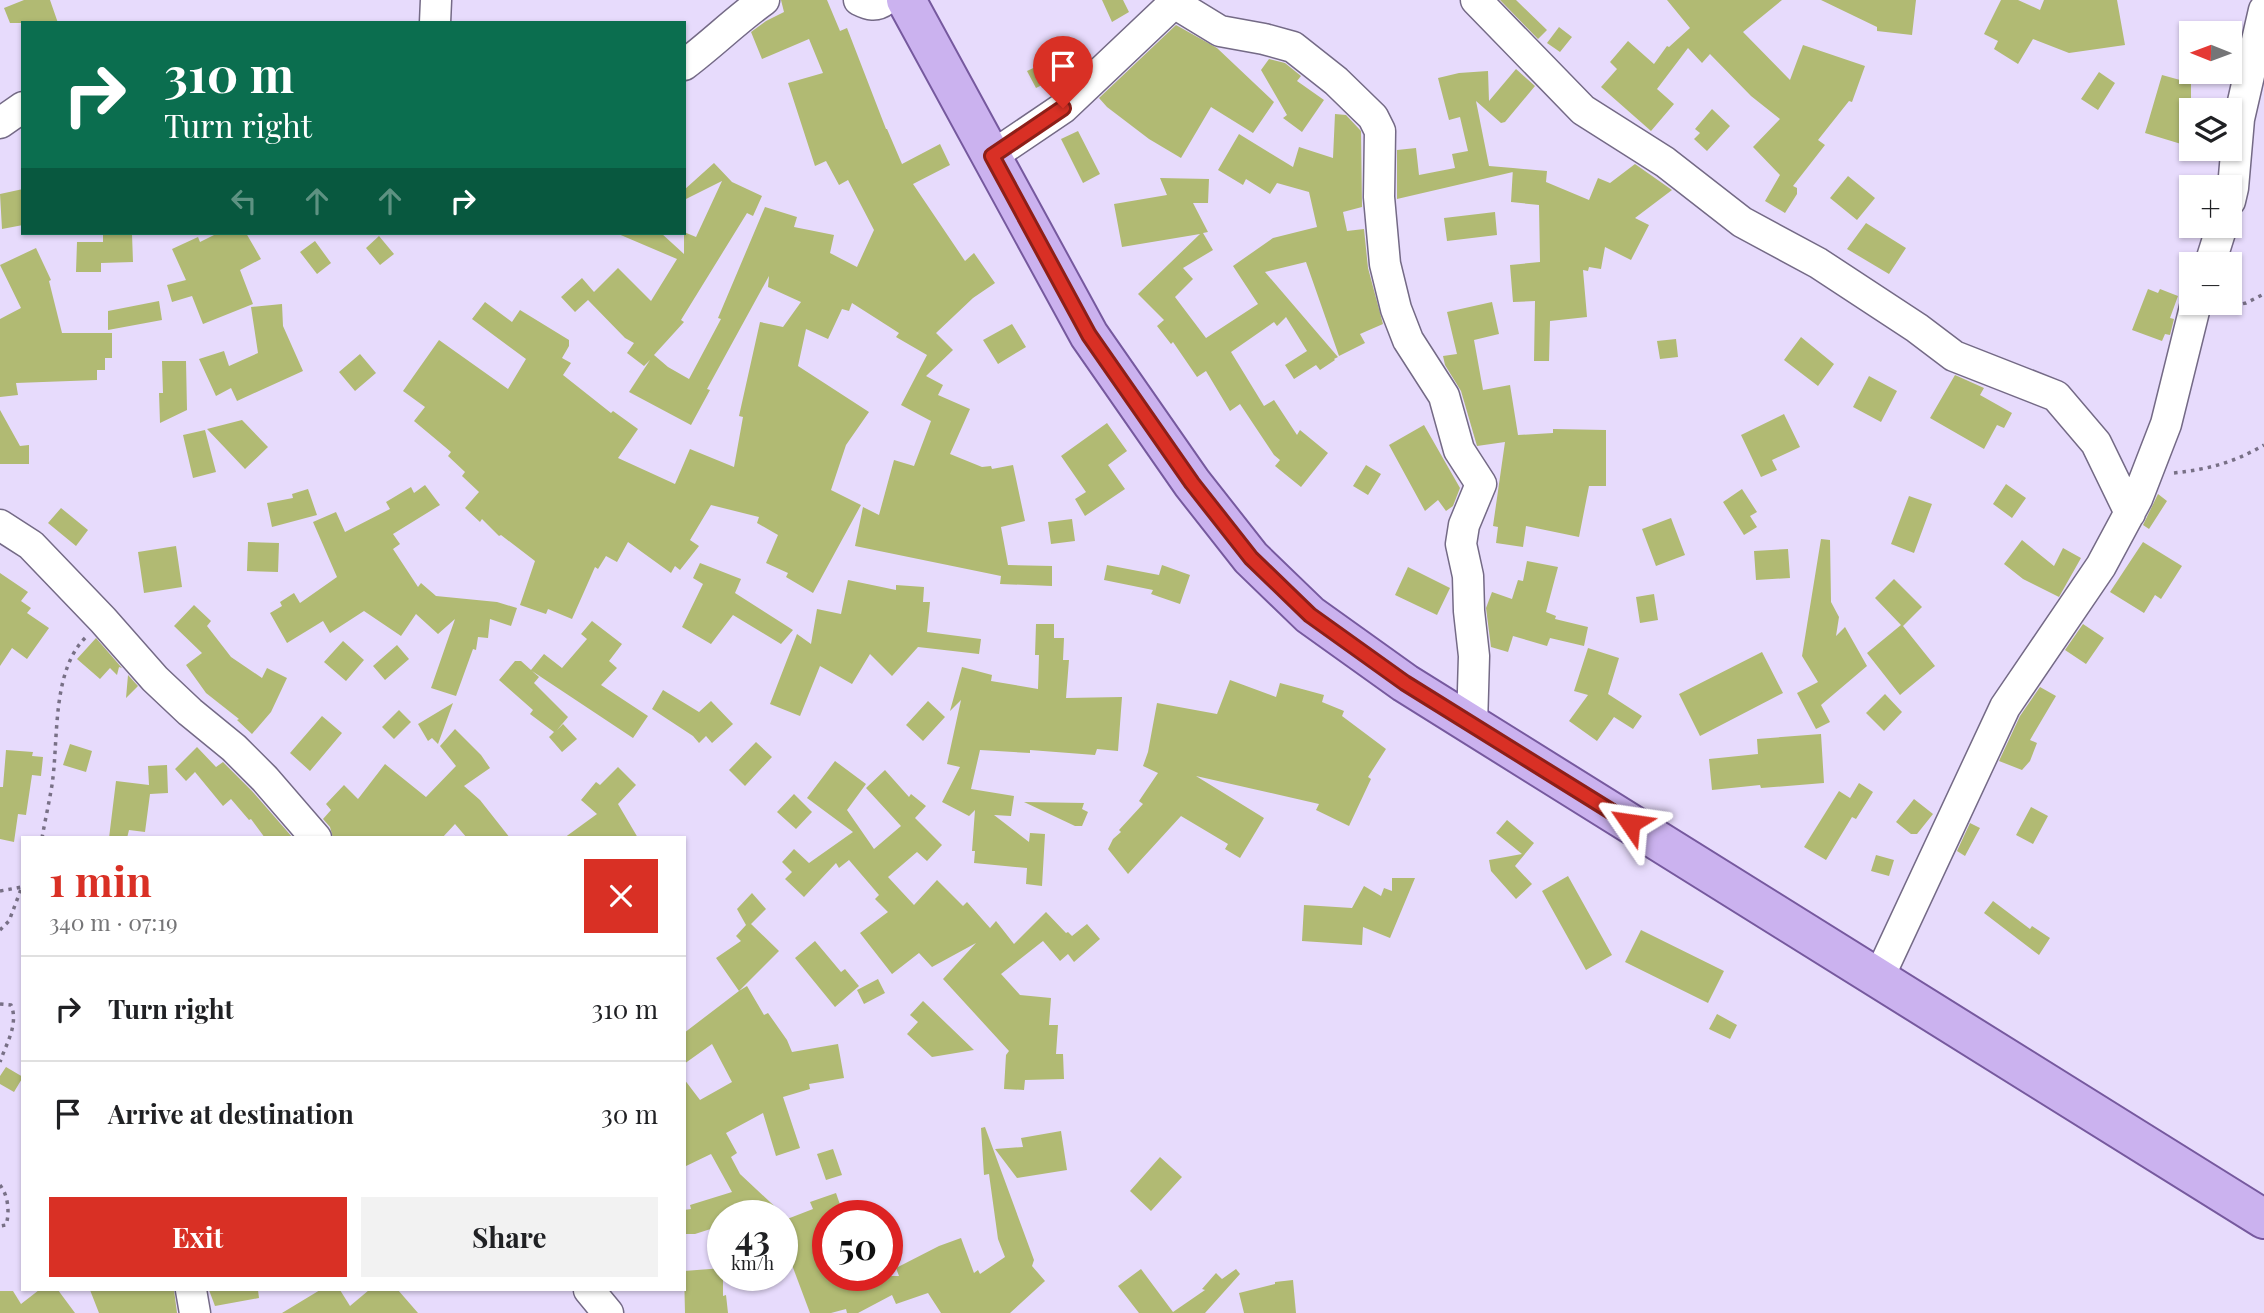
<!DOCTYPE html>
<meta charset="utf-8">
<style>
:root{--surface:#fff;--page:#f2f2f2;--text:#202124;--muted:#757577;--line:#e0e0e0;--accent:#d93025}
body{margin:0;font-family:"Playfair Display",serif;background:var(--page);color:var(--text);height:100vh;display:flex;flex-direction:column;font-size:26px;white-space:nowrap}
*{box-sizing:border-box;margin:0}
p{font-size:23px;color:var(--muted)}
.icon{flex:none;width:38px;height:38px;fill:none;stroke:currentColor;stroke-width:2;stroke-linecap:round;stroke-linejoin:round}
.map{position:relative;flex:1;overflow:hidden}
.panel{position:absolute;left:21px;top:836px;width:665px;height:455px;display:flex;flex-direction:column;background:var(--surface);border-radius:0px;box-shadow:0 2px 5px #0004}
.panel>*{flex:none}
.hud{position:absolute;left:21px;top:21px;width:665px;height:214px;border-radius:0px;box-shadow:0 2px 5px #0004;background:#0b6e4f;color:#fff;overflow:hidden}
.needle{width:46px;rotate:271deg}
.controls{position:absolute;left:2179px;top:21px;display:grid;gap:14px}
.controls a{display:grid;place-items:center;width:63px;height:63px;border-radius:0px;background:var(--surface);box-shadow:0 2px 5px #0004;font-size:35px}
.speed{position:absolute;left:707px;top:1200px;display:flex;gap:14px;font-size:35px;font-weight:700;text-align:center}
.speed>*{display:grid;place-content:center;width:91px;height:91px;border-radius:50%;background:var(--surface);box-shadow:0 2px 5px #0004;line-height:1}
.speed small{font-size:18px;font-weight:400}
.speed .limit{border:10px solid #d22;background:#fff;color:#111}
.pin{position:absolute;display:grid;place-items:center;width:60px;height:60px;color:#fff;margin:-72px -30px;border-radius:50% 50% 50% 0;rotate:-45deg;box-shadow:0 0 7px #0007}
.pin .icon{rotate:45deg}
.me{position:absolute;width:77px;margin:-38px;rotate:302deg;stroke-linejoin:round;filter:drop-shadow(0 0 5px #0008)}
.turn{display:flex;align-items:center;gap:24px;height:147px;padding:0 28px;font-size:32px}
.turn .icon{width:91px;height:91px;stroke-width:2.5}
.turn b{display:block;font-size:49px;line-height:60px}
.lanes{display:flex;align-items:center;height:66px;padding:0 28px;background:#0003;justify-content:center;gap:35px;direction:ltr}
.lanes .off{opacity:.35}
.round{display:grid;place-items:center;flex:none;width:74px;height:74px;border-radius:0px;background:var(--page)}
.headline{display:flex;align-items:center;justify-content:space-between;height:119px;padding:0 28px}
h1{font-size:42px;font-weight:700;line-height:52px;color:var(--accent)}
.button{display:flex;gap:14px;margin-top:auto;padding:14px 28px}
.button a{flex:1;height:80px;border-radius:0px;background:var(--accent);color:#fff;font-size:28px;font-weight:700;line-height:80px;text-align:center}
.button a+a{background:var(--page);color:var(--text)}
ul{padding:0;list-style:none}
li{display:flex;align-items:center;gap:21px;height:105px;padding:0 28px;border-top:2px solid var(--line)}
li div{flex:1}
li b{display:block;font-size:26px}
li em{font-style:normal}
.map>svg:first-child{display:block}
</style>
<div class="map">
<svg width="2264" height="1313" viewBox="0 0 2264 1313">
<rect width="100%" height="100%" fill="#e7dbfc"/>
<path fill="#b1ba73" d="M24,0H50L58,23H10L4,8Z
M781,0H827L840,31L847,28L886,129H887L902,164L940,144L950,165L913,184L965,261L974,253L995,283L973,298L936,333L953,350L926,376L943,385L938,395L970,409L950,454L982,467L991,466L992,469L1013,465L1025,521L1001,527L1008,565L1052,566V586L1000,584L1001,576L855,546L863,507L879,515L894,460L914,466L931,421L901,405L927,355L896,337L899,333L852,303L849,311L842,309L828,339L806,329L798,366L869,412L846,445L831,490L861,505L813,593L786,577L788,573L766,563L778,535L757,523L759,517L711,505L690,540L699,546L680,570L675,566L671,573L628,542L617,562L606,556L598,569L595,567L572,619L548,609L546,614L520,605L535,561L501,535L499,536L482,519L480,522L465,508L479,492L462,476L465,472L448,456L451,452L414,421L425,407L403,391L439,340L508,389L526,359L472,319L485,302L512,322L520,310L569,340V346L562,358L571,363L563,375L611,413L613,411L638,429L618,458L675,484L690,449L734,467L743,417L739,416L760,322L783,327L801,302L768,287L769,276L707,389L710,390L691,425L629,392L650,360L644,366L627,353L634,343L625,338L588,300L575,312L561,297L582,278L594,292L618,268L651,301L677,259L616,233H661L684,254V232L696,237L722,181L684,200V190L714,163L732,182L762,196L753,216L747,213L681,320L684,322L654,355L668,367L689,379L721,319L718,318L765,207L797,217L794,227L834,235L830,253L857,267L874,230L848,180L839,185L826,161L815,166L788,83L823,73L809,39L762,59L751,32L766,21L784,12Z
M1102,0H1123L1129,12L1112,22Z
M1500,0H1516L1547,30L1538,39Z
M1667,0H1782L1743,32L1790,80L1803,45L1865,66L1852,102L1849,101L1818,140L1825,145L1793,186L1797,188V194L1785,213L1765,201L1780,175L1753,147L1780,119L1751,96L1710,54L1702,63L1688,48L1657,89L1674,104L1651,131L1601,87L1617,69L1610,62L1628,41L1654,64L1667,46L1669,47L1690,28Z
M1821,0H1916L1912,35L1877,31V27Z
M2001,0H2018L2040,10L2044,0H2117L2125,45L2069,53L2033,39L2018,64L1994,49L1998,41L1984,34Z
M1176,25L1217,48L1274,102L1253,133L1211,107L1181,158L1149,139L1107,107L1099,98Z
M1559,27L1572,37L1560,52L1547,43Z
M1269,59L1285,63L1301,76L1297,81L1324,100L1302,132L1283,118L1287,115L1261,70Z
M1046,62L1054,79L1036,88L1027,71Z
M1516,69L1535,86L1505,122L1501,123L1476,101L1489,166L1513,168V172L1397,199V150L1416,148L1419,175L1455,168L1452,154L1468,151L1460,117L1449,120L1438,78L1459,73L1488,71L1489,101Z
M2099,72L2115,83L2098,110L2081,99Z
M2162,75L2191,83V147L2145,133Z
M1712,109L1730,126L1707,151L1694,139L1700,133L1695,129Z
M1335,114L1346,115L1361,131L1362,207L1343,212L1347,231L1364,229L1368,268L1383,324L1360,334L1365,343L1339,356L1306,262L1265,272L1338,357L1334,359L1335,360L1320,370L1316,365L1294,379L1285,365L1307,351L1286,317L1277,326L1274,322L1231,352L1264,406L1274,400L1297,435L1300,430L1328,453L1301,487L1275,466L1280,460L1274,455L1240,404L1230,411L1206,371L1197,377L1173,342L1171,344L1157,326L1164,320L1138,294L1200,234L1122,247L1114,204L1167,195L1160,178L1209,179L1208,203H1193L1208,232L1203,233L1213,250L1183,268L1193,279L1175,297L1206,338L1258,304L1233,266L1273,238L1317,227L1309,192L1277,183L1270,194L1246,179L1243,185L1218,170L1239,134L1293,167L1299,147L1333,158Z
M1078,131L1100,174L1083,183L1061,139Z
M1635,164L1672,190L1635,218L1649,225L1631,260L1605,247L1601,269L1589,267L1588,271L1583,270L1587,317L1550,321L1549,361H1534L1535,301L1513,302L1510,265L1540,262L1539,205L1511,202L1513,168L1547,171L1546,182L1589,200L1598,178L1610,183Z
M1848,176L1875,198L1857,220L1830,198Z
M23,189V225L2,229L0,194Z
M1495,212L1497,235L1447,241L1444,218Z
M1866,223L1906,248L1889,274L1847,249Z
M218,233H246L261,259L240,270L253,304L203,324L192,296L172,302L167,285L186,280L172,249L198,237L200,242Z
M132,234L133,262L101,263V272H76L77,242H103V235Z
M379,236L394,254L380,265L366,248Z
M315,241L331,263L317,274L300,252Z
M36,248L51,280L49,281L62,333H112V358H105V370H97V380L16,383L18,395L0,397V319L21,308L0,265Z
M2148,289L2158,293L2160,289L2178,296L2170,318L2174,319L2170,335L2165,334L2162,341L2132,330Z
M159,301L162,320L108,330V311Z
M1492,302L1499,334L1474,340L1483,390L1510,385L1518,435L1553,433V429L1606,430V486H1589L1579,537L1526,526L1523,547L1496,543L1498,527L1493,526L1505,442L1477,446L1461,391L1445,365L1443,356L1457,354L1447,312Z
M282,304L283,326L303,371L237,401L231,388L216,396L199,359L224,351L229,366L258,353L251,307Z
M1012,324L1026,347L998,364L983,340Z
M1801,337L1834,364L1818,386L1784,360Z
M1676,339L1678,357L1660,359L1657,341Z
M360,354L376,373L355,391L339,372Z
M162,361H186L187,410L160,423L159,393H163Z
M1955,375L1984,388L1980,395L2012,413L2004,428L1997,425L1984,449L1930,418Z
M1869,376L1897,391L1881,422L1853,407Z
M0,410L20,446L29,445V464H0Z
M1784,414L1800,447L1772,460L1777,470L1761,477L1741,435Z
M242,420L268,447L245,469L207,429Z
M1107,423L1127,451L1108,465L1125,489L1085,516L1075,499L1086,492L1061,456Z
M1424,425L1460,488L1453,506L1446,511L1438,500L1425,511L1389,445Z
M205,430L216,472L193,478L183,435Z
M1366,465L1381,474L1368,495L1353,486Z
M2006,484L2026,498L2012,518L1993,504Z
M425,485L440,505L393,534L400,544L393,549L418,587L421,583L436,596L497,602L517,608L511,626L490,619L488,638L478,637L476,650L473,649L456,696L431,688L455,619L438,634L416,614L401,636L364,611L330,633L323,621L287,643L270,613L282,606L280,602L294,593L300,603L337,577L313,522L336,512L345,532L390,509L386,502L411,487L414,493Z
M308,489L317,515L272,527L267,503L293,498L292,494Z
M1742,489L1757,512L1750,516L1757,527L1744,535L1723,502Z
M2158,494L2167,501L2149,529L2143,525Z
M1909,496L1932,504L1914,553L1891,544Z
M61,508L88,530L76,546L48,523Z
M1671,518L1685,555L1656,566L1642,529Z
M1072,519L1075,541L1051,544L1048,522Z
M1821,539L1830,540L1831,602L1839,617L1836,636L1845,627L1867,666L1821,705L1830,722L1816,729L1797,693L1818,682L1802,656Z
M2022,540L2054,566L2063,548L2081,558L2059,597L2023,579L2004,564Z
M248,542L279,543L278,572L247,571Z
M2143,542L2182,566L2161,599L2155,595L2144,613L2110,592Z
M176,546L182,587L144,593L138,552Z
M1788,549L1790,578L1756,580L1754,551Z
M1527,561L1558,567L1546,612L1556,616L1555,619L1588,627L1584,646L1550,638L1547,646L1513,636L1508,652L1491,647L1486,608L1492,592L1512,599L1518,580L1523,581Z
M700,563L741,579L735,593L793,630L781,644L733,615L711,644L682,627L703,584L693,578Z
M1107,565L1159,575L1162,565L1190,575L1180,604L1151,594L1153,590L1104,580Z
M1408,567L1450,588L1437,615L1395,595Z
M0,573L28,592L21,601L31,608L27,613L49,628L27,659L12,648L0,666Z
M1894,579L1922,607L1903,626L1935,666L1900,695L1867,653L1901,625L1875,598Z
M848,580L896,590V585L924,587L923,602H930L927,632L981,639L979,654L918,647L892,676L870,654L852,684L820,666L800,716L770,704L797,634L811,644L817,609L841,614Z
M1654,594L1658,620L1640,623L1636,597Z
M194,605L211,621L207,626L231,657L262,678L267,668L287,678L271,712L252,734L237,720L239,719L206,693L186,665L202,653L174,626Z
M592,621L622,644L609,661L617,668L601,685L648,716L633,738L532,671L539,677L534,683L568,717L557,730L563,724L577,739L562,752L549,737L554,732L530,714L533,710L499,680L515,661H521L531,670L544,654L562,668L587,639L581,634Z
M1036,624H1054V638H1064L1063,660H1069L1066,698L1122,697L1118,751L1097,749L1095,755L1030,750V753L980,750L971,789L1014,796L1011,816L994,815L1029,842L1030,833L1045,834L1042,886L1026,884L1027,868L974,863L975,851H972L975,810L969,816L942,802L960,767L947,764L961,700L950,711L962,667L992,675L991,681L1038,689L1039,655H1035Z
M2083,624L2104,638L2086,664L2065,650Z
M96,638L122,668L119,667L117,675L110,668L100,679L77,659Z
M343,641L364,660L346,681L324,662Z
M397,645L409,659L385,680L373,666Z
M1588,648L1619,658L1608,694L1642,716L1633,729L1614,717L1597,741L1569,721L1588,695L1574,691Z
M1762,652L1783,693L1700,736L1679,694Z
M128,675L138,686L126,698Z
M1230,680L1276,697L1280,683L1324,695L1322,702L1344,711L1342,716L1386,749L1368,777L1371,779L1349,826L1316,810L1319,804L1196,776L1264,818L1240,858L1225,849L1228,844L1181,816L1128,874L1108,849L1113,839L1121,832L1119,830L1143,804L1139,801L1158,773L1143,766L1148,752L1157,703L1217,714Z
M2040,687L2056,696L2030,740L2037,743L2030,761L2022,770L1999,761L2020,716Z
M663,690L699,712L711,701L733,724L712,743L706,736L699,743L693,736L652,709Z
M1885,694L1902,712L1884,731L1866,713Z
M928,701L945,717L923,741L906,725Z
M453,703L438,744L432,738L428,741L418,724Z
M399,710L411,722L394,739L382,727Z
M322,716L342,733L310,771L290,753Z
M455,729L481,755L490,768L464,786L480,800L510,838H467L455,824L442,838H333L330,827L323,819L331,810L326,804L344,785L358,799L385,764L426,797L456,766L440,746Z
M1821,734L1824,783L1761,788L1760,785L1712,790L1709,759L1758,754L1757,739Z
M756,742L772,757L745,786L729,770Z
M70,744L92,751L86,772L63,765Z
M197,747L216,767L223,762L252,791L293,838H265L251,819L249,820L231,799L223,806L195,772L186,781L175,769Z
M6,750L33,752L32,756L43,757L41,776L32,775L26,815L18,814L14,842L0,839V787H3Z
M835,761L866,784L847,810L874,849L901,826L866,788L885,770L909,797L911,794L926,806L915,818L942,845L927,861L917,852L888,877L914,905L937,880L963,906L967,902L990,928L996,921L1014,944L1046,912L1066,933L1068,932L1072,936L1087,924L1100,939L1074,962L1068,954L1060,961L1043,941L1001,974L1020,995L1051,998L1049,1025H1058L1056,1054H1063L1064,1079L1025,1080L1024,1090L1004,1089L1006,1055L1009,1051L943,979L976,943L932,967L919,953L892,974L860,933L888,912L875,899L879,895L849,860L839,868L836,863L804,897L785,879L792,872L782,862L794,849L809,863L853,832L807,798Z
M167,765L168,793L150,794L145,832L129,830L127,838H109L116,781L149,785L148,766Z
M618,767L636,785L618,804L638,838H564L597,814L581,800L596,782L600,785Z
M1859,783L1873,792L1856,819L1852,817L1826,860L1804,847L1839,791L1850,798Z
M794,794L812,812L796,829L777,812Z
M1914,799L1933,814L1917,834H1911L1896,822Z
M1024,802L1084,803L1082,809L1088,812L1082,826H1075Z
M2031,807L2048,816L2033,844L2016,835Z
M1507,820L1534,843L1515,866L1532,884L1516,899L1491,871L1489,860L1522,854L1496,833Z
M1970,823L1980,828L1965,856L1957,851Z
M1876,855L1894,860L1889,876L1871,871Z
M1568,876L1612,955L1586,970L1542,891Z
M1392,878H1415L1390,938L1363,927L1362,945L1302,941L1304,905L1352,908L1364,886L1381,896L1384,888L1392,891Z
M752,893L766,909L751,924L779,951L739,991L747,986L764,1015L768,1013L787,1040L792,1052L838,1044L844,1078L809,1084L810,1089L783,1097L800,1148L776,1156L763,1113L726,1133L737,1153L731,1157L740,1174L785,1216H723V1225L695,1234H684V1210L691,1209L690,1205L732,1192L711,1154L684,1167V1079L700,1100L732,1082L712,1044L684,1064V1033L739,991L716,958L741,941L736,936L746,925L737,909Z
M1993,901L2030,929L2032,926L2050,938L2039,955L1984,913Z
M1641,930L1724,971L1708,1003L1625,962Z
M815,941L841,972L845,969L859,986L835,1007L795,958Z
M878,979L885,993L864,1004L857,990Z
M923,1001L974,1050L932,1057L907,1034L918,1022L910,1015Z
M1717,1014L1737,1025L1730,1039L1709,1029Z
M6,1067L23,1077L14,1092L0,1084V1076Z
M985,1127L1034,1260L1032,1266L1045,1281L1010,1313H941L928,1293L896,1304L892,1295L858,1313H847L846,1309L831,1313H810L786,1249L782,1251V1221L813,1209L810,1202L836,1193L844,1216H828V1276H899L896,1268L939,1246L961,1238L974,1273L978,1270L980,1274L1005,1257L998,1239L989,1174L984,1175L981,1128Z
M1061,1131L1067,1170L1017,1178L995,1149L1023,1147L1021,1138Z
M833,1149L842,1175L826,1180L817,1154Z
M1160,1157L1182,1177L1151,1211L1130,1191Z
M723,1268V1296L726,1295L728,1313H685L684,1271Z
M1141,1269L1173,1312L1205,1290L1202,1289L1216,1273L1222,1279L1236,1269L1240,1274L1205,1313H1139L1118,1286Z
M1293,1280L1296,1313H1244L1239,1293L1275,1284V1282Z
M39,1290H58L75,1313H0V1291H13L21,1304Z
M90,1290H174L177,1313H99Z
M209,1290H258L259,1298L215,1306Z
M320,1290H340L350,1306L369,1290H398L418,1313H282Z"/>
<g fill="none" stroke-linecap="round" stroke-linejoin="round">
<g stroke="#746a86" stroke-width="33">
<path id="minor" d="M859,0C869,5 876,7 885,0
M1476,0L1583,110L1665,162L1742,222L1818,263L1917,328L1954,356L2056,396L2096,443L2130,513
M1174,3L1220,31L1264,39L1293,47L1336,81L1373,117L1380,131L1379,197L1385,264L1396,309L1408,340L1444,396L1459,450L1481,484L1464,525L1461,544L1468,576L1469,611L1474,656L1472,725
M435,23L436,0
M684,65C712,44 736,20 764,0
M0,123L23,107
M992,156L1063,108L1177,0
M2230,201L2233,188L2239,119L2264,10
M2210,264L2222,226
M0,525L31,545L103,620L155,679L190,712L234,748L265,779L316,838
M1879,977L2005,707L2101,566L2137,499L2166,424L2196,303
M191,1290L195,1313
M589,1290L608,1313"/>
</g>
<g stroke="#76599e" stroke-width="42">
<path id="major" d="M906,0L1089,335L1192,483L1251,558L1310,615L1405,683L2264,1219"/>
</g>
<path stroke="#787086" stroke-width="3.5" stroke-dasharray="3.5 5" stroke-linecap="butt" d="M2218,309L2246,303L2264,294
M2174,473C2209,469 2233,463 2264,445
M42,838C45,821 49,803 52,785C59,738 51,670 87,636
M0,891L22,887
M0,930L9,921L23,884
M0,1004L11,1005C19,1024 6,1044 0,1062
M0,1185C8,1195 10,1212 6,1225L0,1226"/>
<use href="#minor" stroke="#fff" stroke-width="30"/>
<use href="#major" stroke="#cbb2ef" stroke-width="38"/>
</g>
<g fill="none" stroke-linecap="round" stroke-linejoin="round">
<g stroke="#8d1f18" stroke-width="18">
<path id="route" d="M1063,108L992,156L1089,335L1192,483L1251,558L1310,615L1405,683L1630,823"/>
</g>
<use href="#route" stroke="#d93025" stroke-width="12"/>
</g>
</svg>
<div class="controls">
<a><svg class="needle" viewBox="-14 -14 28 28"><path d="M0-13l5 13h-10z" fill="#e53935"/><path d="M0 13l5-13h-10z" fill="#757577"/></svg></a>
<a><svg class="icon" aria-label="layers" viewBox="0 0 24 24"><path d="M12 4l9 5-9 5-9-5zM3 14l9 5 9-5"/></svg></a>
<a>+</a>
<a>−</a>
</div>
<div class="speed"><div>43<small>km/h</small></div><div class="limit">50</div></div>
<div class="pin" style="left:1063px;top:108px;background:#d93025"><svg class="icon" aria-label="arrive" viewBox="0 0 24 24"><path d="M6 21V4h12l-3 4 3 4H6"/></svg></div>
<svg class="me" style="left:1630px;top:823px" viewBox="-20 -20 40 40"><path d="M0-17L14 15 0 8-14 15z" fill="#d93025" stroke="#fff" stroke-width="4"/></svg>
<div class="hud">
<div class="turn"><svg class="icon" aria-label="right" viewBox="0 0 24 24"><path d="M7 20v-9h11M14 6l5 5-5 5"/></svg><div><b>310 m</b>Turn right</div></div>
<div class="lanes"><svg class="icon off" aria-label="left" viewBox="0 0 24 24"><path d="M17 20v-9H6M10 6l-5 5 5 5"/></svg><svg class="icon off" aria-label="ahead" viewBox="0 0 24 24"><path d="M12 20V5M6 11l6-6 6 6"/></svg><svg class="icon off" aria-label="ahead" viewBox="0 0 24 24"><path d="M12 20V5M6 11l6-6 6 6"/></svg><svg class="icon" aria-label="right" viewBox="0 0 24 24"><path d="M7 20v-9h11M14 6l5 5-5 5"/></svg></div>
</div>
<section class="panel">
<div class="headline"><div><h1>1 min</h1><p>340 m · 07:19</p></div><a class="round" style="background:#d93025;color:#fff"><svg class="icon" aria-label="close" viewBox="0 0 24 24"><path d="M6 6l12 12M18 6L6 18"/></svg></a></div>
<ul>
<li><svg class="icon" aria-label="right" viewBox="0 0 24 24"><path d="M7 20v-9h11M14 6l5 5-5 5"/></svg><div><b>Turn right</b></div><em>310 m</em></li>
<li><svg class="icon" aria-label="arrive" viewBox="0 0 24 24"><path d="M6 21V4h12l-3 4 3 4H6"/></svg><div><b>Arrive at destination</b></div><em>30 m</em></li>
</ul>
<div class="button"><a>Exit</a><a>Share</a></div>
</section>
</div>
